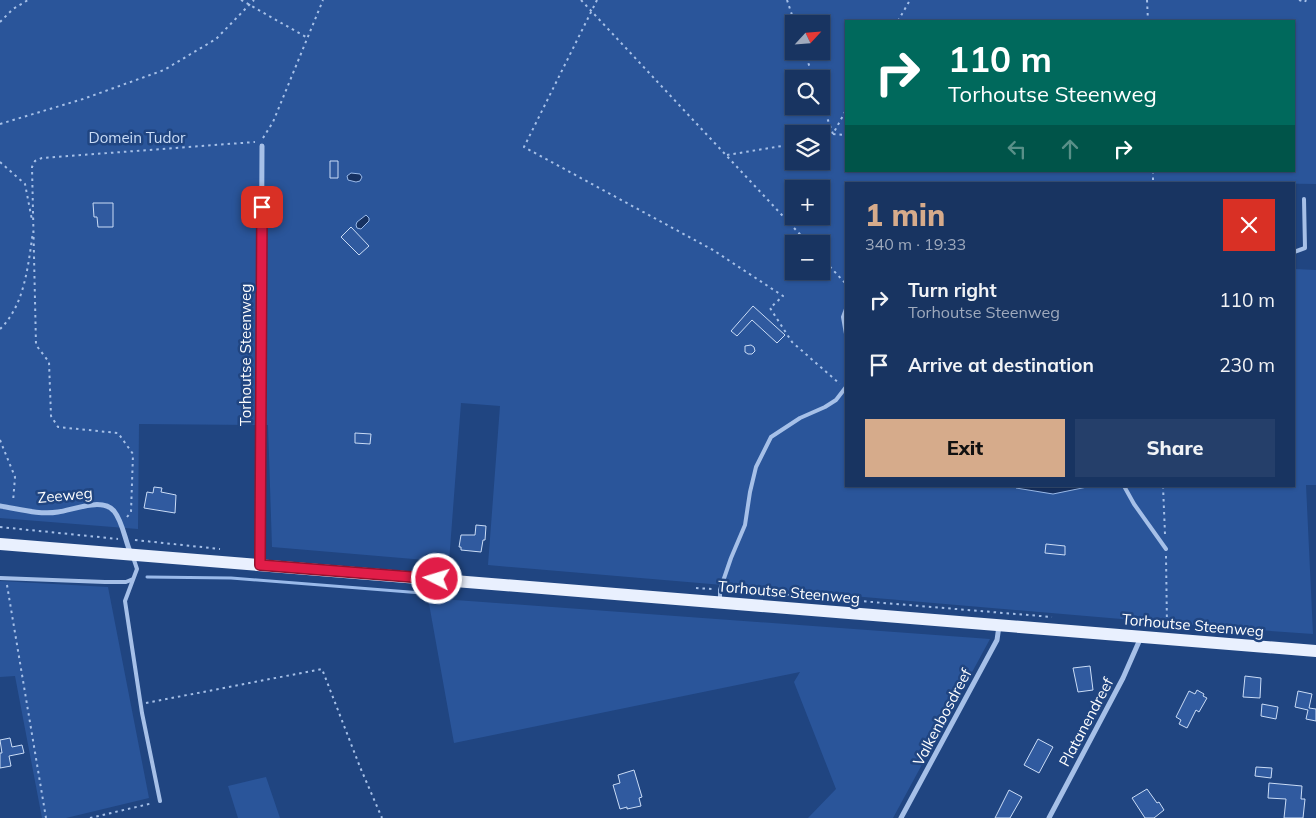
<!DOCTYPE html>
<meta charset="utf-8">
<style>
:root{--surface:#183461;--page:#253f6a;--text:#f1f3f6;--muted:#9faabd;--line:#364f76;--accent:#d6ab8b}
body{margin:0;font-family:Mulish,sans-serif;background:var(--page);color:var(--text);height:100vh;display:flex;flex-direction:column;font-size:19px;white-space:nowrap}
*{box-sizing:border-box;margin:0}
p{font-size:16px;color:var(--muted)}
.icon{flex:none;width:28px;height:28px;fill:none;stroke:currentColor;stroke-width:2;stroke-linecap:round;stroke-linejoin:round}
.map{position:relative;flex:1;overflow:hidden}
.sheet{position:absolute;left:845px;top:182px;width:450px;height:305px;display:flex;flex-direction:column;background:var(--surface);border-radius:0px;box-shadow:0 1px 4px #0004,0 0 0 1px var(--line)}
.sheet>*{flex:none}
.guide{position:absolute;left:845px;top:20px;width:450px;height:152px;border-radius:0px;box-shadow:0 1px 4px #0004,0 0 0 1px var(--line);background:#00695c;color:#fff;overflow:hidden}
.needle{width:32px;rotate:64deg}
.buttons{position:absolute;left:785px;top:15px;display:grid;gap:10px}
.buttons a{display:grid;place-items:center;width:45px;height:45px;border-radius:0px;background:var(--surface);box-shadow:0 1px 4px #0004,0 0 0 1px var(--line);font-size:25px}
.pin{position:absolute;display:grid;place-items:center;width:42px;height:42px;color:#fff;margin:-21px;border-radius:10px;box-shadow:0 2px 8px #0006}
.me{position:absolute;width:55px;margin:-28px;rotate:275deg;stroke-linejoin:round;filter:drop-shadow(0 0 4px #0008)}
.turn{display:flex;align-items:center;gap:18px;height:105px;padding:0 20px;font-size:22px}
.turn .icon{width:65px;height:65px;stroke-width:2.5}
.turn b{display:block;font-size:35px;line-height:42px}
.lanes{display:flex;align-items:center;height:48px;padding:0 20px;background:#0003;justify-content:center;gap:25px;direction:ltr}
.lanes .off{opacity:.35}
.round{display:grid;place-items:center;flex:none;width:52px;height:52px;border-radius:0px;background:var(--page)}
.overview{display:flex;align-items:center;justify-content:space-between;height:85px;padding:0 20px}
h1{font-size:30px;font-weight:800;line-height:38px;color:var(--accent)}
.primary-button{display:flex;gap:10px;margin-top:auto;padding:10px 20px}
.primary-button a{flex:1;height:58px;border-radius:0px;background:var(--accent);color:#111;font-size:20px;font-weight:800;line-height:58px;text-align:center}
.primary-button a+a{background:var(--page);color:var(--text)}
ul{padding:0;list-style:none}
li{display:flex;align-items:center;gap:15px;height:65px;padding:0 20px}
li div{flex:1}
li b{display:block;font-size:19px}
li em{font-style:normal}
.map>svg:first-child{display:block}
</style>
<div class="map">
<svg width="1316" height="818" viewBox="0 0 1316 818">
<rect width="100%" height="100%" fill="#204581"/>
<path fill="#2a559a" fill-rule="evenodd" d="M0,0H1316V184L1156,181L1155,184H846V486H1294V269L1316,270V485H1306L1313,634L1215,627L488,565L500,406L461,403L449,562L272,547L268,425L139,424L138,529L0,518ZM846,21H1294V171H846ZM794,24H821V51H794ZM794,79H821V106H794ZM794,134H821V161H794ZM794,189H821V216H794ZM794,244H821V271H794Z
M0,581L108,587L149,798L66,818H42L15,676L0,677Z
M428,598L990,639L893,818H808L836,789L794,682L800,672L454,743Z
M266,777L280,818H238L228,786Z"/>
<path fill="#163161" stroke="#9abaea" d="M351,173L360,174L362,177L360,181L356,182L348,180L347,176Z
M366,215L369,218V221L361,229L357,228L356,225L357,222Z
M1014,486H1092L1053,494L1016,488Z"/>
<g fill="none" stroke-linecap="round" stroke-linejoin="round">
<path stroke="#9abaea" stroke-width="3" d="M147,577L231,578L422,593"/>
</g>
<path fill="#305a9f" stroke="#cadcf6" d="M330,161H338V178H330Z
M93,203H113V227H98L97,217H94Z
M351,227L369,246L359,255L341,237Z
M753,306L785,335L777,343L752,320L737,336L731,331Z
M751,345L754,347L755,351L752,354H748L745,352V346Z
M355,433L371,434L370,444L355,443Z
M154,487L162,488L161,492L176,495L175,513L144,508L147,492L153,493Z
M476,525L486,526L485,540H483L481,552L461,550V547H459L461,535H475Z
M1046,544L1065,546V555L1045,553Z
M1090,666L1093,690L1078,692L1073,668Z
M1245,676L1261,678L1260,698L1243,697Z
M1197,690L1204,694L1203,696L1207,698L1199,712L1196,710L1187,728L1179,724L1181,720L1176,717L1189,691L1195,694Z
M1298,691L1312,694L1309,708L1316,709V721L1306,719L1308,710L1295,707Z
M1262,704L1278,707L1276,719L1261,716Z
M10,738L12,747L22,745L24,753L9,756L11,766L0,768V753H2L0,740Z
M1038,739L1053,747L1039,773L1024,765Z
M1256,767L1272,768L1271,778L1255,776Z
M634,770L642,797L639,798L641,806L627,809V807L620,809L613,785L620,783L618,775Z
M1269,783L1302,786L1301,799H1305L1303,818H1284L1286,799L1268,798Z
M1147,789L1157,803L1159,802L1164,810L1154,818H1145L1132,798Z
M1009,790L1022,797L1010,818H995Z"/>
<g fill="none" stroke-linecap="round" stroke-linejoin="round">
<path stroke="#a6c0e8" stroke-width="2" stroke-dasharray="2.5 4" stroke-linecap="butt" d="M241,0L306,37
M581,0L809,244
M597,0L524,147L713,250L783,296L770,308L792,342L840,384
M787,0L795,24
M1147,0L1148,21
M1299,0L1305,2L1306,0
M898,21L910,0
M0,22L13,9L28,0
M804,51L814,79
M821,101L833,134L846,110
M0,124L83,99L164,70L216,39L254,0
M263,138L273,122L323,0
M821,139L833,134L846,135
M727,155L794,144
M0,162L25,184L32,220
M1153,171V184
M821,257L846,284
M0,329C25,305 28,265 33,232
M0,440L15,477L13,502
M1163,486L1165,534
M127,517L131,512L133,454L118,433L58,427L51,416L49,362L36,345L32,167L35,161L42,158L255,142
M0,527L118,539
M135,540L220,549
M1166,556L1167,627
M7,585L46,818
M696,588L713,589
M728,590L1052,617
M146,703L322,669L360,767L382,818
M90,818L153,803"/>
<path stroke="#a6c0e8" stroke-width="4" d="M1294,252L1305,248L1304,199
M846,309L843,317L846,334
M1124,486L1134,504L1166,549
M133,557L137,569L125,601L142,713L160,801
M0,578L105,582H126L133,579
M720,601V590L731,558L745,525L750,492L756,467L771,437L800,418L825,407L836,400L846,387"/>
<path stroke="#a6c0e8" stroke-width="5" d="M0,506C19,509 39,515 58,512C73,510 102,497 114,511C123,522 125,541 131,554
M260,565L262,146
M901,818L997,640L999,626
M1049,818L1123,678L1141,637"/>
<path stroke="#e9f0fe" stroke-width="12" d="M0,544L1316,651"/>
</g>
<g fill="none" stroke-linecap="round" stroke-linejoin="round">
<g stroke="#92132f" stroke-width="12">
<path id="route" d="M262,207L260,565L437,579"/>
</g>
<use href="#route" stroke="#e11d48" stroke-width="9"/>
</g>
<g text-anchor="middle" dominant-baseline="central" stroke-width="5" stroke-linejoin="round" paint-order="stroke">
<g font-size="15" fill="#cadcf6" stroke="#204581">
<text x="137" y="137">Domein Tudor</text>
</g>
<g font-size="15" fill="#fff" stroke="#204581">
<text transform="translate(245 355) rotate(-90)">Torhoutse Steenweg</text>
<text transform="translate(65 495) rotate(-5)">Zeeweg</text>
<text transform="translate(789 592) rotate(5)">Torhoutse Steenweg</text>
<text transform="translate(1193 625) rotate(5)">Torhoutse Steenweg</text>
<text transform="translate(942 717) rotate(-62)">Valkenbosdreef</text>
<text transform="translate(1086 722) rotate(-62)">Platanendreef</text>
</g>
</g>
</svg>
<div class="buttons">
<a><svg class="needle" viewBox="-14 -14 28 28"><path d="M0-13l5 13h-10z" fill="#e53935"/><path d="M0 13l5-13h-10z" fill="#9faabd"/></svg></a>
<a><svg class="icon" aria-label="search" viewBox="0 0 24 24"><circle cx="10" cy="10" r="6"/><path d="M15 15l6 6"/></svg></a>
<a><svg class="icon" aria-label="layers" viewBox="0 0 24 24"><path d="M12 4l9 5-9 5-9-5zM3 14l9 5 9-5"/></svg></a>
<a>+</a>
<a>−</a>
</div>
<div class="pin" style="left:262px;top:207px;background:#d93025"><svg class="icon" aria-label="arrive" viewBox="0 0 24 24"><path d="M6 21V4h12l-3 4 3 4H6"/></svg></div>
<svg class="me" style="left:437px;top:579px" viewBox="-20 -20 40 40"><circle r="17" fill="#e11d48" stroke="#fff" stroke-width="3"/><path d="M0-11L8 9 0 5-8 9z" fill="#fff"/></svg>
<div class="guide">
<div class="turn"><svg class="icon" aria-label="right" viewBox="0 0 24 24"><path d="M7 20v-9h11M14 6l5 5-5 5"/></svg><div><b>110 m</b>Torhoutse Steenweg</div></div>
<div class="lanes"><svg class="icon off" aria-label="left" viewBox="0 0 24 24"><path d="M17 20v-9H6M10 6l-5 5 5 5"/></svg><svg class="icon off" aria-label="ahead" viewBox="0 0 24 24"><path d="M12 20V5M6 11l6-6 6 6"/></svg><svg class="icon" aria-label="right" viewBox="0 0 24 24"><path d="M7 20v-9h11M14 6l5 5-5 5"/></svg></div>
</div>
<section class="sheet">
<div class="overview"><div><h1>1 min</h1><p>340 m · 19:33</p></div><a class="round" style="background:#d93025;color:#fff"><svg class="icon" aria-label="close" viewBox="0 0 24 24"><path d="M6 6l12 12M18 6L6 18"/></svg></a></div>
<ul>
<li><svg class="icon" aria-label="right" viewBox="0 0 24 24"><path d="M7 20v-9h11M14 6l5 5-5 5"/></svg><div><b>Turn right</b><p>Torhoutse Steenweg</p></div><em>110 m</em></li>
<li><svg class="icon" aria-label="arrive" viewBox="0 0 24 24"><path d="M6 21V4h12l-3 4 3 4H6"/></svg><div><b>Arrive at destination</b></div><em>230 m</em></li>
</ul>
<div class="primary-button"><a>Exit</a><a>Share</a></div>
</section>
</div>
